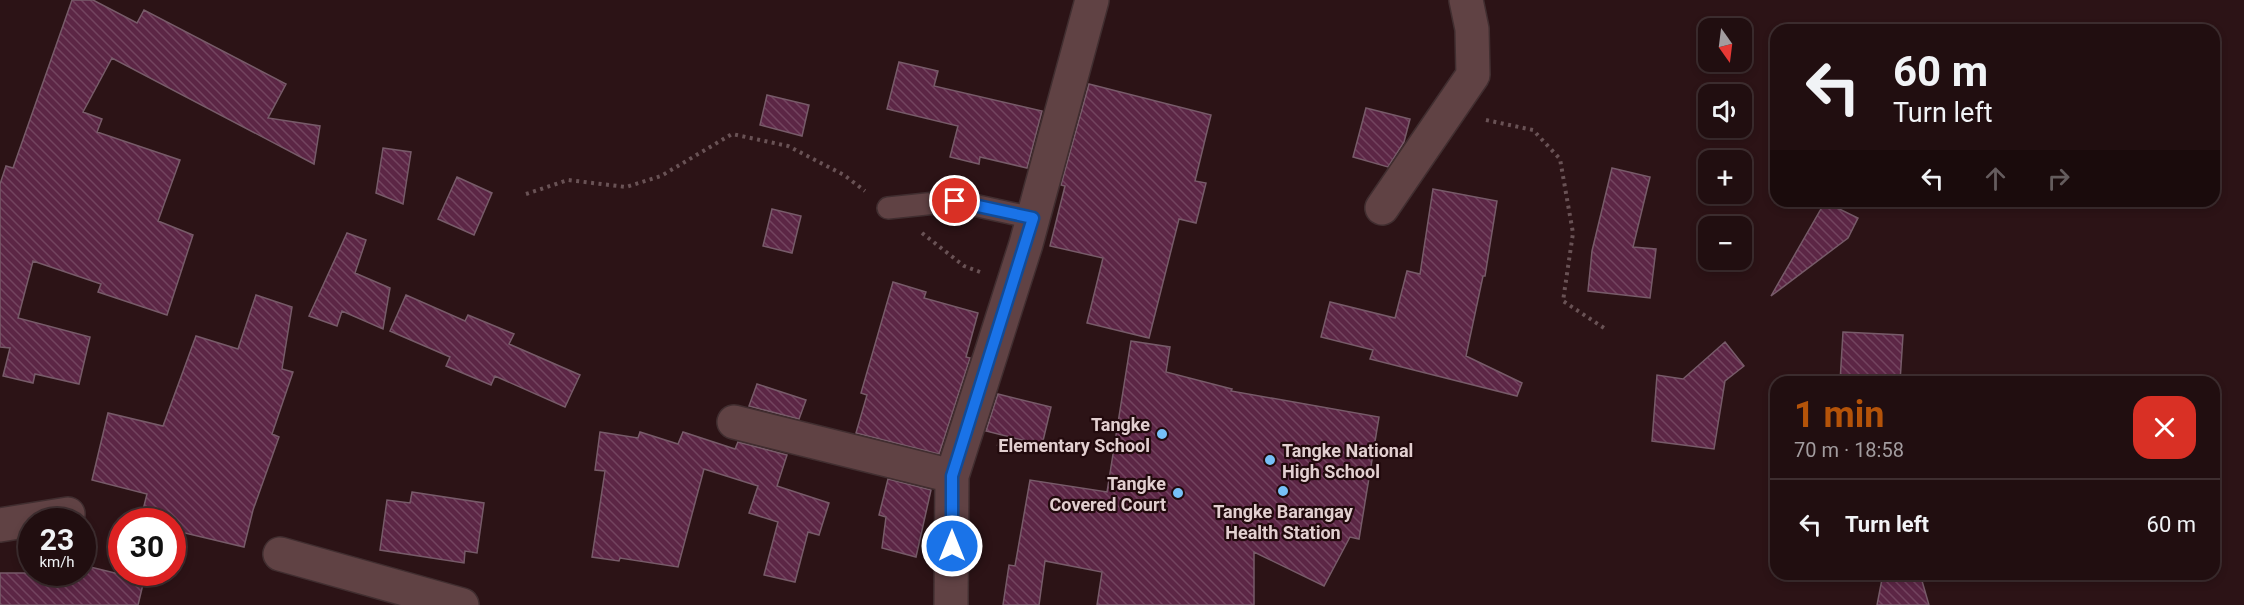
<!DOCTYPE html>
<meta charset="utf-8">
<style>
:root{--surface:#210e10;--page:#291719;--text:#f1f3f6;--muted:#a29c9f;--line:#3e2e30;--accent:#b45309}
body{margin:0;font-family:Roboto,sans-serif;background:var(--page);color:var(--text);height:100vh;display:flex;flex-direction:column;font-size:22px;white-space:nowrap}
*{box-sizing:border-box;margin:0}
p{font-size:20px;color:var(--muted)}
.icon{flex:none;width:33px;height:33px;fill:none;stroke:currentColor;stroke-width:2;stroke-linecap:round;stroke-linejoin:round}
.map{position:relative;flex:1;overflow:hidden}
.panel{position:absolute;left:1770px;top:376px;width:450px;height:204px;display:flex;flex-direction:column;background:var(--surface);border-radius:18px;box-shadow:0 3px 9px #0003,0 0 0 2px var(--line)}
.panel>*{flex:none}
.guide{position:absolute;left:1770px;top:24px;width:450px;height:183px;border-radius:18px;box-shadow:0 3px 9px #0003,0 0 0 2px var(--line);background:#210e10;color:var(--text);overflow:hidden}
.needle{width:39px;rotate:166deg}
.fabs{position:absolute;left:1698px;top:18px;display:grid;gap:12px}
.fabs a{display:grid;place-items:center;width:54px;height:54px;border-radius:12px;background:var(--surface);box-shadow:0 3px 9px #0003,0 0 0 2px var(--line);font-size:30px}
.speed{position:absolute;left:18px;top:508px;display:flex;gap:12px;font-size:30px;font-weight:700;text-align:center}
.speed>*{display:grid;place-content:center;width:78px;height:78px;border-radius:50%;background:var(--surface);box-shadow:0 3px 9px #0003,0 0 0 2px var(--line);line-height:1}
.speed small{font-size:15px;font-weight:400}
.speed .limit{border:9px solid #d22;background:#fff;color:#111}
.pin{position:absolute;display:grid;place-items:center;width:51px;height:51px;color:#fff;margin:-26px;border:3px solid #fff;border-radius:50%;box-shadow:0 2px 6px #0007}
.me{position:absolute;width:66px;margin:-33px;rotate:0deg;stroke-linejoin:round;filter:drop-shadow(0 0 4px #0008)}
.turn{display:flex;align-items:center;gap:21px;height:126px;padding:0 24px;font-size:27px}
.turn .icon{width:78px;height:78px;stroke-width:2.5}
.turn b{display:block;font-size:42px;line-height:51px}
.lanes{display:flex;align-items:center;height:57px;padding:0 24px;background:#0003;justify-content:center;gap:30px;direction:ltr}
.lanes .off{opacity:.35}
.round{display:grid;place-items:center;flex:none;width:63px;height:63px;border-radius:18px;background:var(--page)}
.summary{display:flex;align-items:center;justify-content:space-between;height:102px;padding:0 24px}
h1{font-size:36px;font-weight:700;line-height:45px;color:var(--accent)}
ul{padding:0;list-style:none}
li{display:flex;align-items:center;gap:18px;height:90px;padding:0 24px;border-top:2px solid var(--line)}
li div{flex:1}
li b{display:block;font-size:22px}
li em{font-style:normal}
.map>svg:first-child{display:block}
</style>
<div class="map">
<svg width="2244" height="605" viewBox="0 0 2244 605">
<defs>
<pattern id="building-back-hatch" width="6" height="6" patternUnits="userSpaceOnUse" patternTransform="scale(1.5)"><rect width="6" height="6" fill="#5c2645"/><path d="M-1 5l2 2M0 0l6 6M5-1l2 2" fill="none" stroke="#73445f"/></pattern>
</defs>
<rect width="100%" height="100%" fill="#2c1316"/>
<path fill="url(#building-back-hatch)" stroke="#775b69" stroke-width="1.5" d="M72,0H93L137,23L144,10L286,84L268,118L320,126L314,164L112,58L83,112L102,119L97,132L180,160L158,221L193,235L167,315L98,292L101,284L33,261L18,318L90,337L79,384L35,374L33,383L3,376L10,348L0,347V184L6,166L13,168Z
M899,62L938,71L934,86L1042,111L1027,168L980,157L979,164L950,157L958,126L887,109Z
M1089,84L1211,115L1195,181L1206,183L1196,223L1179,219L1149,338L1087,323L1103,258L1050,246L1065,186L1061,185Z
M767,95L809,105L802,136L760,125Z
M1366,108L1410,119L1404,142L1388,167L1353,157Z
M383,148L411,152L403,204L376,193Z
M1612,168L1650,177L1633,247L1656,249L1650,298L1588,291L1592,251Z
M457,177L492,193L474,235L438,219Z
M1433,189L1497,201L1485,276H1483L1466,356L1522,383L1517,396L1370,359L1373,350L1321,337L1330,302L1395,318L1407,271L1420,274Z
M1825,202L1858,218L1848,238L1771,296Z
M772,209L801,216L792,253L763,246Z
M347,233L366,240L355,273L390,288L383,329L342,311L337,326L309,316Z
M893,282L926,292L924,298L978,313L966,357L970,358L939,454L856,433L867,395L861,393Z
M256,295L292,307L282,369L293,372L272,434L279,437L253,510L244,547L172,530V522H140L147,494L92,480L108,413L163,426L196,336L238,349Z
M406,295L465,321L468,315L514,334L509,344L580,375L565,407L495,376L491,385L446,366L450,357L390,331Z
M1843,332L1903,335L1900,382H1840Z
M1131,341L1170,347L1166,372L1232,389L1231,391L1379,417L1359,539L1350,537L1324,586L1254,552V605H1097L1102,572L1045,561L1039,605H1003L1009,565L1015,566L1030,480L1107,492Z
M1725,342L1744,366L1725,381L1714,449L1652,441L1657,375L1683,379Z
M757,384L806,400L799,419L749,406Z
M998,394L1051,407L1042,445L986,431Z
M600,432L638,438L640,432L678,444L683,432L735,449L738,442L787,455L777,486L829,503L819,535L808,532L795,582L764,575L778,522L749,513L758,486L704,469L678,567L620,558L619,561L592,557L605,471L595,470Z
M888,479L931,490L916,557L882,548L886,517L879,515Z
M412,492L484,503L477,553L465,551L464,563L380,550L387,500L410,503Z
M82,565L144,580L138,605H0V573H82Z
M1883,574H1920L1929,605H1877Z"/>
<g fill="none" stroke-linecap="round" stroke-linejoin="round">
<g stroke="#412e30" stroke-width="24">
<path id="service" d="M888,208L955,201L1033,218"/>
</g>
<g stroke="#412e30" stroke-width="36">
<path id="minor" d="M1382,208L1473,75L1472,29L1466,0
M734,422L952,476
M0,525L68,514
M280,554L462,605
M951,605L952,476L1026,244L1092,0"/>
</g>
<path stroke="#695255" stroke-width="4" stroke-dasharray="3 4.5" stroke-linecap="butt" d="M1486,120L1533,130L1560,159L1573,233L1563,301L1607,330
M526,194L568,180L626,187L661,176L732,134L788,146L844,175L865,191
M922,233L964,266L980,272
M997,444L1011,447"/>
<use href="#service" stroke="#604244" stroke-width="21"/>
<use href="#minor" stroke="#604244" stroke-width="33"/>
</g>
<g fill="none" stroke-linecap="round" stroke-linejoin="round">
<g stroke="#114b97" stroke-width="15">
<path id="route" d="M952,546V476L1033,218L955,201"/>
</g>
<use href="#route" stroke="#1a73e8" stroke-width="10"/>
</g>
<g fill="#76c0f7" stroke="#220a0d" stroke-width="2">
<circle cx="1162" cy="434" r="6"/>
<circle cx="1270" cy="460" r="6"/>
<circle cx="1283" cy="491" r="6"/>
<circle cx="1178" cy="493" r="6"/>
</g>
<g text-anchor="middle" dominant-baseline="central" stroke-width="4.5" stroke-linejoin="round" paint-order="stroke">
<g font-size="18" font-weight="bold" fill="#e2cfd0" stroke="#220a0d" text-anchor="end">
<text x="1150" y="424">Tangke<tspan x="1150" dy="21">Elementary School</tspan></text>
<text x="1282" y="450" text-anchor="start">Tangke National<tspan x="1282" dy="21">High School</tspan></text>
<text x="1166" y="483">Tangke<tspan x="1166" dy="21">Covered Court</tspan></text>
<text x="1283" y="511" text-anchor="middle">Tangke Barangay<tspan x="1283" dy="21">Health Station</tspan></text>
</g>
</g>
</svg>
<div class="fabs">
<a><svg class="needle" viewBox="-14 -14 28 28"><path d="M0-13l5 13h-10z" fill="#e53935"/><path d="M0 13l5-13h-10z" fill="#a29c9f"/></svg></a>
<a><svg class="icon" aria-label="sound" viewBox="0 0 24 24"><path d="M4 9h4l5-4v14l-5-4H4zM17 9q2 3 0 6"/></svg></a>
<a>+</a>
<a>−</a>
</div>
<div class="speed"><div>23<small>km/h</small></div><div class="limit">30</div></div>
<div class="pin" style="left:955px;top:201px;background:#d93025"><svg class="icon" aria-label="arrive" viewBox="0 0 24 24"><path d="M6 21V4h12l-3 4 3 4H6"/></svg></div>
<svg class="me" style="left:952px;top:546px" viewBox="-20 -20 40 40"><circle r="17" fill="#1a73e8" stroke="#fff" stroke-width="3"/><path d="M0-11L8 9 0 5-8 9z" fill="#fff"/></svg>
<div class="guide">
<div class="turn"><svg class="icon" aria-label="left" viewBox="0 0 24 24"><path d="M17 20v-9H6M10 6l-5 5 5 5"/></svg><div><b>60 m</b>Turn left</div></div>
<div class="lanes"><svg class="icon" aria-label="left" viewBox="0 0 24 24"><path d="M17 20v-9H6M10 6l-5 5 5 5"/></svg><svg class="icon off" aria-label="ahead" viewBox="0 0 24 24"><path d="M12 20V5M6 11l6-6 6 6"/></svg><svg class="icon off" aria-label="right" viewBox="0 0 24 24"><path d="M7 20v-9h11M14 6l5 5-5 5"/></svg></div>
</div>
<section class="panel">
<div class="summary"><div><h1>1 min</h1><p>70 m · 18:58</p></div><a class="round" style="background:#d93025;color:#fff"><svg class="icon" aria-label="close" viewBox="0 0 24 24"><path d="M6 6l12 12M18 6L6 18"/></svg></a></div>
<ul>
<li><svg class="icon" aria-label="left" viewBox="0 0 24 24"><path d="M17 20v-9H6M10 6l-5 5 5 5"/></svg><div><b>Turn left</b></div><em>60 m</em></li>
</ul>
</section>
</div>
